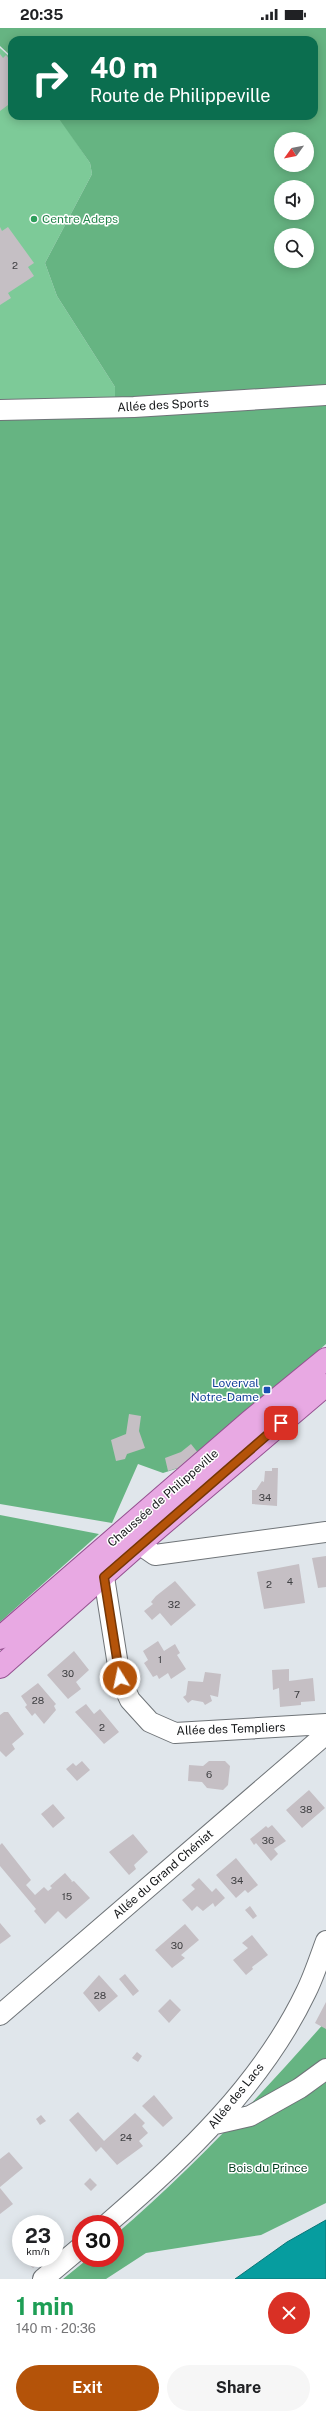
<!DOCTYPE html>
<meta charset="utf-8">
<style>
:root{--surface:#fff;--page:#f6f6f6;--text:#202124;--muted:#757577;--accent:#b45309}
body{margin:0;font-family:"Public Sans",sans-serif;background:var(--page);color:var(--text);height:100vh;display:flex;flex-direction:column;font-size:15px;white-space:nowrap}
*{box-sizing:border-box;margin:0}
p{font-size:13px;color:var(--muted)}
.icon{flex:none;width:22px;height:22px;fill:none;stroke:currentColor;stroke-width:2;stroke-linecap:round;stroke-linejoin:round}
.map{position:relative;height:2251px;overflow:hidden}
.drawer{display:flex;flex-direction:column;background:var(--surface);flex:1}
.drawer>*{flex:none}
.top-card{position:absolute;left:8px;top:8px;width:310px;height:84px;border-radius:12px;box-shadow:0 2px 10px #0003;background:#0b6e4f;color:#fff;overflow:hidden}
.needle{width:26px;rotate:237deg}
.tools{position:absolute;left:274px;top:104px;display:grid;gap:8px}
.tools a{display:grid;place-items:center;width:40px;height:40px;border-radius:50%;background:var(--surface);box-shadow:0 2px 10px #0003;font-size:20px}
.speed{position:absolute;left:12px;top:2187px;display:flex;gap:8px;font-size:20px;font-weight:700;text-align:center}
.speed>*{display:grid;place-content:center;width:52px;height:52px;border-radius:50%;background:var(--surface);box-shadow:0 2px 10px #0003;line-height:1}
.speed small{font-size:10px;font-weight:400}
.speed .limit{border:6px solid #d22;background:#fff;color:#111}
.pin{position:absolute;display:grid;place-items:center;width:34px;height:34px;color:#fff;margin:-17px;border-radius:8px;box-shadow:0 2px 6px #0006}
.me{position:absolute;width:44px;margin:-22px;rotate:350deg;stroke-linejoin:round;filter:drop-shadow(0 0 3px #0008)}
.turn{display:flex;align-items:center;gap:14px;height:84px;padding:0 16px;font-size:18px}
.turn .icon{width:52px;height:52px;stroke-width:2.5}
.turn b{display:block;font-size:28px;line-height:34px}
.round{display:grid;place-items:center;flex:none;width:42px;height:42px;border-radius:21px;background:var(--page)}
.overview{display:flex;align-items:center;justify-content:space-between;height:68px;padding:0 16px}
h1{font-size:24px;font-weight:700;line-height:30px;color:#1e9e55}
.action{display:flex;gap:8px;margin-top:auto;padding:8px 16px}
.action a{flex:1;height:46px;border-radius:24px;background:var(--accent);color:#fff;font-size:16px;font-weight:700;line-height:46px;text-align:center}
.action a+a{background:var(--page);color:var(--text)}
.status{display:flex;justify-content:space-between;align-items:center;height:28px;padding:0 20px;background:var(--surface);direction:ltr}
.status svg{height:11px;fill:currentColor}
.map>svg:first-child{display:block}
</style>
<div class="status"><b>20:35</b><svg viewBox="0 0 49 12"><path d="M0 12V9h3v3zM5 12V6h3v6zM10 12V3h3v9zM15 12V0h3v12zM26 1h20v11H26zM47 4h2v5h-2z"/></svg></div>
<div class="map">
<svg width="326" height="2251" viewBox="0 0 326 2251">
<rect width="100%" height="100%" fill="#e0e6eb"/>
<path fill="#7dca98" d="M0,20L12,31V88H58L90,135L92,146L45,235L57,268L115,359V386H0Z"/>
<path fill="#66b482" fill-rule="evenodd" d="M0,0H326V1316L182,1439L163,1445L138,1436L112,1495L0,1476V386H115V359L57,268L45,235L92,146L90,135L57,88H314V12H12V29L0,18ZM281,111H307V137H281ZM281,159H307V185H281ZM281,207H307V233H281Z
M0,1487L99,1506L0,1594Z
M326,1993V2175L261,2207L146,2225L106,2251H63L89,2230H115V2207C191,2142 260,2068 326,1993Z"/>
<path fill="#069d9f" stroke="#0a7476" d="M326,2192V2251H235L287,2214Z"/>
<path fill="#c5bfc4" d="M0,26L3,30L6,27L12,35V74L0,83Z
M0,199L2,203L8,199L34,235L28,239L34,248L8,265L11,270L0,277Z
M129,1386L141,1388L139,1403L145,1420L127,1426L125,1431L116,1433L111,1412L126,1406Z
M191,1416L199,1426L184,1438L168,1443L165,1430L181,1424Z
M272,1440H278L277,1478L252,1476V1462H256L262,1453L264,1454L265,1443H272Z
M326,1528V1559L318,1560L312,1530Z
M299,1536L305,1575L264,1581L257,1544Z
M175,1553L196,1577L171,1598L160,1585L152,1592L144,1583L153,1576L151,1574L156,1568Z
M158,1613L164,1623L175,1616L180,1625L177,1627L186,1641L171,1651L168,1645L159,1651L157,1647L153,1649L144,1635L148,1632L143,1623Z
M74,1623L89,1642L76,1654L81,1661L68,1671L47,1647Z
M289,1641V1653L313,1650L315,1673L301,1674V1677L280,1679L279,1660L273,1662L272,1642Z
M205,1644L221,1646L218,1669L210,1667L212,1673L205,1677L203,1674L192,1672L188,1675L183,1669L186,1667L188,1653L203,1654Z
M38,1655L56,1676L54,1678L56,1682L44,1696L35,1685L32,1688L25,1679L27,1677L21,1668Z
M86,1676L94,1686L100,1681L119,1704L104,1716L75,1684Z
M4,1684H8L24,1706L12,1716L15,1721L6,1729L0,1723V1687Z
M82,1733L90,1742L77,1753L66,1741L73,1735L76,1738Z
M209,1733H225L230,1738L228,1757L223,1762L207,1760L202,1754L188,1753L189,1737L203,1738Z
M309,1762L325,1780L302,1800L286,1782Z
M53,1776L65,1790L53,1800L41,1786Z
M272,1797L286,1813L274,1821L278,1826L271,1833L256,1815L254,1817L250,1811L266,1798L268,1800Z
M133,1806L148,1824L134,1837L136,1841L129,1847L109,1824Z
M2,1815L31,1852L26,1857L35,1867L44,1859L48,1863L52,1860L50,1858L65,1845L72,1853L71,1854L74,1853L90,1870L66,1891L58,1883L45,1896L34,1883L36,1881L0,1838V1817Z
M236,1830L258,1857L248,1865L245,1862L236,1870L216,1847Z
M199,1850L212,1864L216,1860L225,1870L215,1879L213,1875L203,1883L197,1878L192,1883L182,1872L195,1861L191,1857Z
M250,1878L257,1888L253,1891L245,1882Z
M0,1895L11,1908L0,1916Z
M185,1896L199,1912L181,1927L185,1930L172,1940L155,1922Z
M252,1907L268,1927L252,1939L253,1941L246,1947L233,1932L248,1920L242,1915Z
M125,1946L139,1963L133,1968L119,1951Z
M99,1947L118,1968L99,1984L83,1965Z
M170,1971L181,1982L169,1995L158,1983Z
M326,1974V2001L315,1995Z
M137,2024L142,2028L138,2034L132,2030Z
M154,2067L173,2090L163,2099L142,2078Z
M78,2084L104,2113L135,2085L145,2095L142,2098L148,2105L139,2113L143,2118L117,2137L101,2119L96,2124L69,2092Z
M41,2087L46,2093L40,2097L36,2091Z
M9,2124L23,2140L0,2159V2131Z
M90,2150L97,2157L91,2163L84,2156Z
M0,2160L13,2176L0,2186Z
M29,2230H46L33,2240L26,2233Z"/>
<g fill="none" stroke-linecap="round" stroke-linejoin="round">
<g stroke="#6f7478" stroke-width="22">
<path id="minor" d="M0,382L134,379L326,367
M139,1516L155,1527L326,1504
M104,1549L120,1650L130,1672L150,1694L175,1705L326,1696
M0,1987L326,1706
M215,2096L250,2088L300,2060L326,2041
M107,2196C184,2130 262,2056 306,1964C314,1948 320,1929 326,1913
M43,2251L81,2219"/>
</g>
<g stroke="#945090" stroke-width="24">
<path id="major" d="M0,1610L249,1394L326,1331
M0,1639L139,1516L326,1357"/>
</g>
<use href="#minor" stroke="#fff" stroke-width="20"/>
<use href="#major" stroke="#e8a9e3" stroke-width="22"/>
</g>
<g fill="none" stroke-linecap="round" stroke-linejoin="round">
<g stroke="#753606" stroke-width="10">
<path id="route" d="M120,1650L104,1549L281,1395"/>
</g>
<use href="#route" stroke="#b45309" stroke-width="7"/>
</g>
<circle fill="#2e9e5b" stroke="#fff" stroke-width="1.5" cx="34" cy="191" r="4"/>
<rect fill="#1a4fb4" stroke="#fff" stroke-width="1.5" x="263" y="1358" width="8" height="8" rx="2"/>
<g text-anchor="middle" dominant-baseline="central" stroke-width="3" stroke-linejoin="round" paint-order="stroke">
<g font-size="10" fill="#404043">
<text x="15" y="237">2</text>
<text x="265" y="1469">34</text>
<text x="290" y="1553">4</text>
<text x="269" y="1556">2</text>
<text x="174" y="1576">32</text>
<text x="160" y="1631">1</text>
<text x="68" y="1645">30</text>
<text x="297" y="1666">7</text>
<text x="38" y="1672">28</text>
<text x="102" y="1699">2</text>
<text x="209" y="1746">6</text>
<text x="306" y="1781">38</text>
<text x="268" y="1812">36</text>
<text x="237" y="1852">34</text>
<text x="67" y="1868">15</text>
<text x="177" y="1917">30</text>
<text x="100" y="1967">28</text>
<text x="126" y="2109">24</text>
</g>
<g font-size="12" fill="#27864d" stroke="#fff" text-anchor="start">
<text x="42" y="191">Centre Adeps</text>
</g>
<g font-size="12" fill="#141618" stroke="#fff">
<text transform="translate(163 377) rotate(-3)">Allée des Sports</text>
<text transform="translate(163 1470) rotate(-41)">Chaussée de Philippeville</text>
<text transform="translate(231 1701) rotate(-2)">Allée des Templiers</text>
<text transform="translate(163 1846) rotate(-41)">Allée du Grand Chéniat</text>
<text transform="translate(236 2068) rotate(-51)">Allée des Lacs</text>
</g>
<g font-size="12" fill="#164399" stroke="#fff" text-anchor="end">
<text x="259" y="1355">Loverval<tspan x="259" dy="14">Notre-Dame</tspan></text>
</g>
<g font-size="12" fill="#003e1e" stroke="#fff">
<text x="268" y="2140">Bois du Prince</text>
</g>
</g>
</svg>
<div class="tools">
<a><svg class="needle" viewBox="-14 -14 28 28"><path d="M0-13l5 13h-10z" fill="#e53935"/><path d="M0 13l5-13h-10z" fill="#757577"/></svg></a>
<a><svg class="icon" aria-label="sound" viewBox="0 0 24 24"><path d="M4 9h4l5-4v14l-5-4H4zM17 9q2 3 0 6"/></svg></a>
<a><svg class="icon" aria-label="search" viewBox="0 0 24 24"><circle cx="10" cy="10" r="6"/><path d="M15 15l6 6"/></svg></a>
</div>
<div class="speed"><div>23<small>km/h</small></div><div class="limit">30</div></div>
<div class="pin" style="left:281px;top:1395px;background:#d93025"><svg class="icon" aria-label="arrive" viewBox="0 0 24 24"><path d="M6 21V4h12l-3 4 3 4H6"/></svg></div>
<svg class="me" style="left:120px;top:1650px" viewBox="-20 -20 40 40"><circle r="17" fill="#b45309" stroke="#fff" stroke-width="3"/><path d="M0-11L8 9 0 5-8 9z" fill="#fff"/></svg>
<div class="top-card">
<div class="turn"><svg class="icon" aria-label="right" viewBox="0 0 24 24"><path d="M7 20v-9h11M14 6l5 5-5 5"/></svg><div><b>40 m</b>Route de Philippeville</div></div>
</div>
</div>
<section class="drawer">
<div class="overview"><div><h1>1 min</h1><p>140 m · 20:36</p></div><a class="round" style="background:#d93025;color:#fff"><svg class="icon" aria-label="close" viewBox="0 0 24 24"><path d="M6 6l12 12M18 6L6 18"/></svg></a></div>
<div class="action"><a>Exit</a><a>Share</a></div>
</section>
